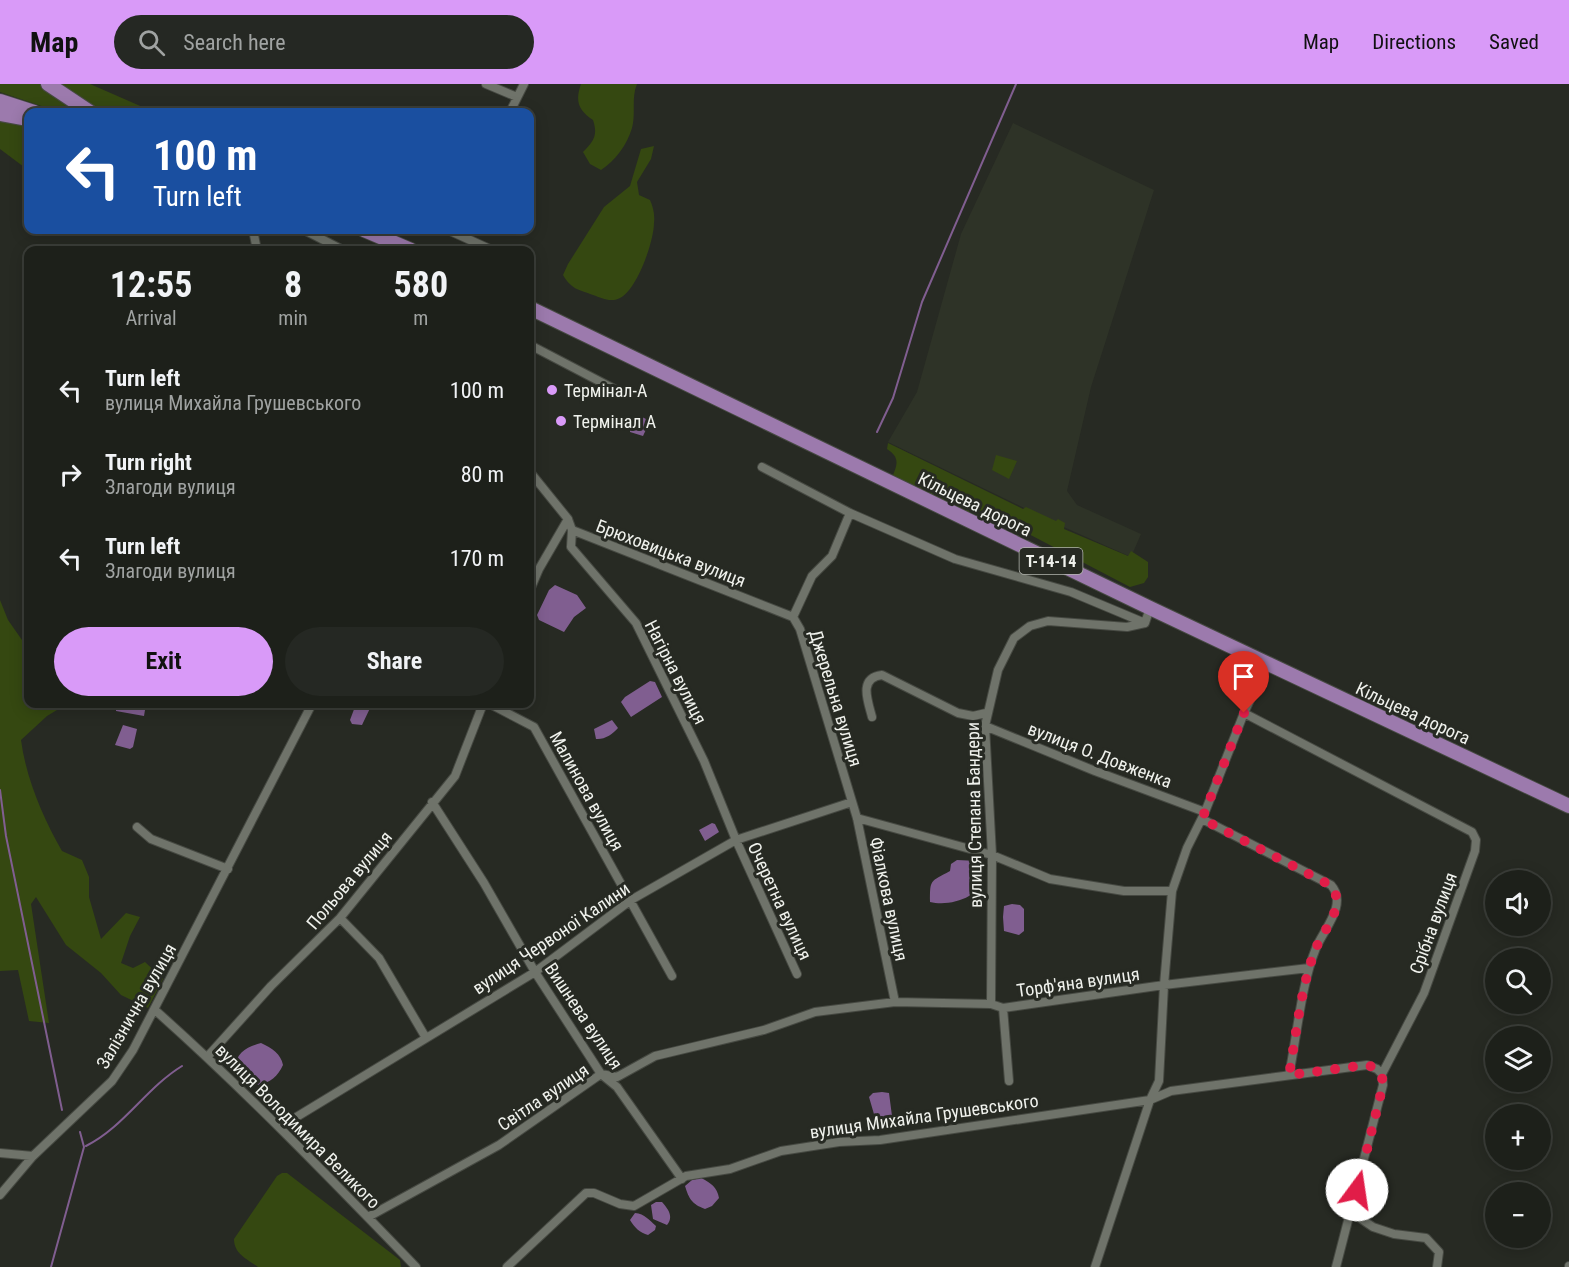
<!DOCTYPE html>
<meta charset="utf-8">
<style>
:root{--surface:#1d201a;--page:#252823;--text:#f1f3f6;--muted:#a0a3a2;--line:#3b3e39;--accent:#d99af8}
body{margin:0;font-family:"Roboto Condensed",sans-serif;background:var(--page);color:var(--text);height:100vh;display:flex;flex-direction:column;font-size:22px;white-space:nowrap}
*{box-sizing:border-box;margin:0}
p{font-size:20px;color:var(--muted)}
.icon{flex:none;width:33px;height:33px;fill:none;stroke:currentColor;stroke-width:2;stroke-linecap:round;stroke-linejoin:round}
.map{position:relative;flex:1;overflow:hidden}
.drawer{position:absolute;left:24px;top:162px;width:510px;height:462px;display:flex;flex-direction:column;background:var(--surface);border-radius:12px;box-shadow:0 3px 15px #0003,0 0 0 2px var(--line)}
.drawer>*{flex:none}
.guide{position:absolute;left:24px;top:24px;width:510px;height:126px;border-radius:12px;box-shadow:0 3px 15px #0003,0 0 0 2px var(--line);background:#1a4fa0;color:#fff;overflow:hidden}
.controls{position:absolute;left:1485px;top:786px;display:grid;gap:12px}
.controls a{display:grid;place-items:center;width:66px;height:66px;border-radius:50%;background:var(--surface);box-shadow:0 3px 15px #0003,0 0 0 2px var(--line);font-size:30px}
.pin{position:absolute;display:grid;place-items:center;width:51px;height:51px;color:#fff;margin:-62px -26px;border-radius:50% 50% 50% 0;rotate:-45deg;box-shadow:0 0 6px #0007}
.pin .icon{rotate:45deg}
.me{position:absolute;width:66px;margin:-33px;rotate:14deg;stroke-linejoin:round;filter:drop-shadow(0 0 4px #0008)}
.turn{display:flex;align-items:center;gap:21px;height:126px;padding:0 30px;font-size:27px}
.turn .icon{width:78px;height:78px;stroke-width:2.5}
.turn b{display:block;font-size:42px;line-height:51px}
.eta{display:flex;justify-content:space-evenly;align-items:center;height:102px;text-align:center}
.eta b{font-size:36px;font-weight:700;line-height:42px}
.cta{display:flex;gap:12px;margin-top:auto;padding:12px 30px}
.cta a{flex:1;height:69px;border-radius:36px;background:var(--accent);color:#111;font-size:24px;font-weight:700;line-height:69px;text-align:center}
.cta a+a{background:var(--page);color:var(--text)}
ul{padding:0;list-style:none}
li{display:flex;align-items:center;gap:18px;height:84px;padding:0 30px}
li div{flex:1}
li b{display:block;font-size:22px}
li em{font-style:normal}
header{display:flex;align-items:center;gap:36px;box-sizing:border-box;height:84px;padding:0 30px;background:var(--accent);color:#111}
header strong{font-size:28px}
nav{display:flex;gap:33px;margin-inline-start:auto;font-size:21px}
.search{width:420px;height:54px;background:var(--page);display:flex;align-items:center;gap:15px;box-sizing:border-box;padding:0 21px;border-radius:33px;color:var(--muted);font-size:22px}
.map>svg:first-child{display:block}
</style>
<header>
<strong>Map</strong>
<div class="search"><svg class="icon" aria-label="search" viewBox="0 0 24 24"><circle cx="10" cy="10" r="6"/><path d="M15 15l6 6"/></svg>Search here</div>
<nav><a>Map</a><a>Directions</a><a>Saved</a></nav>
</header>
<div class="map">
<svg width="1569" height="1183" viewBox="0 0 1569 1183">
<rect width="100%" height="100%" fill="#272a23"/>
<path fill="#2e3327" d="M1013,39L1154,106L1091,303L1067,407L1077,421L1141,450L1131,473L1057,440L888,358L917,308L961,150Z"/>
<path fill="#354811" d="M0,0H42L82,28H59L0,8Z
M58,0H90L154,28H100Z
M581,0H637C631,14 636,29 632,44C627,61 615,77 601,86L590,80L583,68C594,57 598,51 593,36C578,26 575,17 581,0Z
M0,36L28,43V86L0,65Z
M654,62L651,75L637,98L639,111L650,116C653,123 655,130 654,139C654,157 637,206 620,214C610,219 602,214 593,211C578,205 572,206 563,191L568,180L604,123L630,102L641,65Z
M888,359L1023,425L1026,423L1056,437L1058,435L1065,439L1064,445L1128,472L1131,467L1148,478V493L1144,499L1130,503L1023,447L953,422L893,391C898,379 899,373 887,365Z
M996,371L1017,377L1009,395L992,386Z
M0,516L8,536L22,556L24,567L28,563V620H67L47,632L21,656C26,694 43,734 62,767L82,776L89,793V813L101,855L126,829L140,833L130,852L121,879L133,884L145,878L163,895L148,924L121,911L101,889L66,861L36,813L31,820L49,939L29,937L18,886L0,887Z
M282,1089H287L400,1176L401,1183H258C247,1175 234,1170 234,1155L277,1092Z"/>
<path fill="#805e90" d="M638,331L650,337L643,352L630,348V342Z
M555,501L577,511L586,524L574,533L564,548L539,536L537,531L549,506Z
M650,597L655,598L662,613L631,633L621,618L625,613Z
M116,620H146L144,632L116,627Z
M356,620H372L362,641L352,640L350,636Z
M612,636L618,644C613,650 604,656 596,655L594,645Z
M123,641L137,645L133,663L130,665L115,661Z
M712,739L715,740L719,748L705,757L699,746Z
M957,776L978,777C996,808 955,824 930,818C930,795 930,798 950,787L951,780Z
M1012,820L1020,821L1024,825V847L1019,851L1004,847L1003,833L1004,822Z
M261,959C272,964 281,970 283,981C278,992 270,999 258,1001L236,988C233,970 246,963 261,959Z
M882,1008L889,1009L892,1032L887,1037H876L869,1013L873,1009Z
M701,1094C711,1099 717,1103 719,1114L712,1122L705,1125C692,1120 689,1115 685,1102L692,1096Z
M656,1118H662C668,1125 674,1132 667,1141L653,1135L651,1121Z
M635,1129C645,1130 649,1136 656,1142L655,1146L648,1151C640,1149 634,1143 630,1136Z"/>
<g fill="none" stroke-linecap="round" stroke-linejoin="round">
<path stroke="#805e90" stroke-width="2" d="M877,348L893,314L922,218L1016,0
M0,706L6,752L62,1026
M86,1062C124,1043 146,1004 182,982
M51,1183L84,1063L80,1048"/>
<g stroke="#464942" stroke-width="10">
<path id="minor" d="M486,0L517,13
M510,28L524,0
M253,146L257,166
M304,146L343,166
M448,146L492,166
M530,261L622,309
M762,383L850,429L955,475L1071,508L1145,539
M530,388L568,435L572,446L793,533
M572,446L571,463L636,539L704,677L736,756L797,890
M530,506L539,485L568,435
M793,533L800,545L857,734L895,918
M793,533L812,492L832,472L850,429
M490,620L534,643L672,892
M1244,629L1472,748L1476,756L1475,767L1424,909L1382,990L1383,1001L1336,1183
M872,633C868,617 858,594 882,591L958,629L973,632L986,629
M985,642L1095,687L1205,728
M432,718L484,799L535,888L601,990L617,1003L682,1095
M857,734L992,771L1050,795L1124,807H1172
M1202,735L1331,801C1348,820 1324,845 1316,864C1301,901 1297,952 1289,991
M137,743L151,755L228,785
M340,834L379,874L426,954
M991,920L992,771L985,642L998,586L1014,554L1030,542L1048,537L1127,543L1145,539L1150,524
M1003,924L1009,997
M155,926C246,1007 331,1095 416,1183
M208,972L271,902L340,834L455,692L483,620
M280,1043L535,888L631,816L736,756L852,718
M0,1069L33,1072
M0,1111L33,1072L112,997L133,966L312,620
M1351,1128L1373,1143L1394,1150L1426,1154L1439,1168L1437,1183
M368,1133L499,1061L601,990L617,993L655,972L764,946L815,928L895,918L991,920L1003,924L1164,901L1309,884
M507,1183L586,1109H594L620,1120L634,1122L686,1092L730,1085L781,1067L839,1058L880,1056L1150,1016L1171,1007L1367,981L1377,985L1382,990
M1095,1183L1150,1016L1159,997L1164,901L1172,807L1187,764L1205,728L1244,629L1267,580
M1569,1183V1182"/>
</g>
<g stroke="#464942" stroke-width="16">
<path id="trunk" d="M48,0L90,28
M0,17L34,28
M0,30L28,35
M364,146L411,166
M530,224L1150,524L1569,722"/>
</g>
<use href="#minor" stroke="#6f736a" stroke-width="8"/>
<use href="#trunk" stroke="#9c7aad" stroke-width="14"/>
</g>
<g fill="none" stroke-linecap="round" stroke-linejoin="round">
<path stroke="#e11d48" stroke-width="10" stroke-dasharray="0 18" d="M1244,629L1202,735L1330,801C1348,820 1324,845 1316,864C1301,901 1296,952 1289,991L1367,981C1379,985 1382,988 1383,1001L1357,1106"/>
</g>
<g fill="#d99af8" stroke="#272a23" stroke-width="2">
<circle cx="552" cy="306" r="6"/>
<circle cx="561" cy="337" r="6"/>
</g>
<g text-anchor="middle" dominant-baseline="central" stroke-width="6" stroke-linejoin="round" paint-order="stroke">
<rect fill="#272a23" stroke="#b4b6b0" stroke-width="1.5" x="1019.5" y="464" width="63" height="26" rx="4.5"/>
<g font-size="16" font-weight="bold" fill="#f0f2ed">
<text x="1051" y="477">Т-14-14</text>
</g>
<g font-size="18" fill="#f0f2ed" stroke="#272a23" text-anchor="start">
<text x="564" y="306">Термінал-А</text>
<text x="573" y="337">Термінал А</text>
</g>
<g font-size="18" fill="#f0f2ed" stroke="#272a23">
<text transform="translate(975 420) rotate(26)">Кільцева дорога</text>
<text transform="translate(671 469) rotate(21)">Брюховицька вулиця</text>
<text transform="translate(676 588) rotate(63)">Нагірна вулиця</text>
<text transform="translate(836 614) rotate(73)">Джерельна вулиця</text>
<text transform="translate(1413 629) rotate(25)">Кільцева дорога</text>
<text transform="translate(1100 671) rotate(21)">вулиця О. Довженка</text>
<text transform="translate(587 707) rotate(61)">Малинова вулиця</text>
<text transform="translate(974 731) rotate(-91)">вулиця Степана Бандери</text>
<text transform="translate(349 796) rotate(-50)">Польова вулиця</text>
<text transform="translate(889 815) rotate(78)">Фіалкова вулиця</text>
<text transform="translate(780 817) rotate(65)">Очеретна вулиця</text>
<text transform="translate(1433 839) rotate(-70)">Срібна вулиця</text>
<text transform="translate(551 854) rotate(-34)">вулиця Червоної Калини</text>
<text transform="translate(1078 898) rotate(-8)">Торф'яна вулиця</text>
<text transform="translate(136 922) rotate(-60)">Залізнична вулиця</text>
<text transform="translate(584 932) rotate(56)">Вишнева вулиця</text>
<text transform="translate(543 1013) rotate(-34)">Світла вулиця</text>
<text transform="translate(924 1032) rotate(-8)">вулиця Михайла Грушевського</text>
<text transform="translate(298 1042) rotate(45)">вулиця Володимира Великого</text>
</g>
</g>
</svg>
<div class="controls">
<a><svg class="icon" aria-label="sound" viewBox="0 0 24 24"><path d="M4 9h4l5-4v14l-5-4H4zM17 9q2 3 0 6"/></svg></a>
<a><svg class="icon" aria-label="search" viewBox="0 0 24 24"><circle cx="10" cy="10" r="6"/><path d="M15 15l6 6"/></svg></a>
<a><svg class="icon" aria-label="layers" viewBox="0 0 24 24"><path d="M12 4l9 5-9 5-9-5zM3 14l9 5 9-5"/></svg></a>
<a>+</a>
<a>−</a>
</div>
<div class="pin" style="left:1244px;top:629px;background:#d93025"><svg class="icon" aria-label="arrive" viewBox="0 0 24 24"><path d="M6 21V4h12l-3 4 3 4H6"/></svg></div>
<svg class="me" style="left:1357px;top:1106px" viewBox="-20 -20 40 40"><circle r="19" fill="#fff"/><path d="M0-13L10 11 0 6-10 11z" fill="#e11d48"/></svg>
<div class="guide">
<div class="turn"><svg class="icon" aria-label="left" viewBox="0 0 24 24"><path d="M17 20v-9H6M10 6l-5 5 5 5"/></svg><div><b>100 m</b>Turn left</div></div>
</div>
<section class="drawer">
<div class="eta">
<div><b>12:55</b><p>Arrival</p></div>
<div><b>8</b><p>min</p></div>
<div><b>580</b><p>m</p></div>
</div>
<ul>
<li><svg class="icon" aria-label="left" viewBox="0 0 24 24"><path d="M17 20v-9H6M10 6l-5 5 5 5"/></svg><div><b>Turn left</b><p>вулиця Михайла Грушевського</p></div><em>100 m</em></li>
<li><svg class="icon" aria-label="right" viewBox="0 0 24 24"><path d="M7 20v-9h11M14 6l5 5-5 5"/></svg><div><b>Turn right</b><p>Злагоди вулиця</p></div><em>80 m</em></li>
<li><svg class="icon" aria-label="left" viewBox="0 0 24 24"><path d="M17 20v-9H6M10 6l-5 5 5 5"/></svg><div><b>Turn left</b><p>Злагоди вулиця</p></div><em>170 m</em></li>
</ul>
<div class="cta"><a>Exit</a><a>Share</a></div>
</section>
</div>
